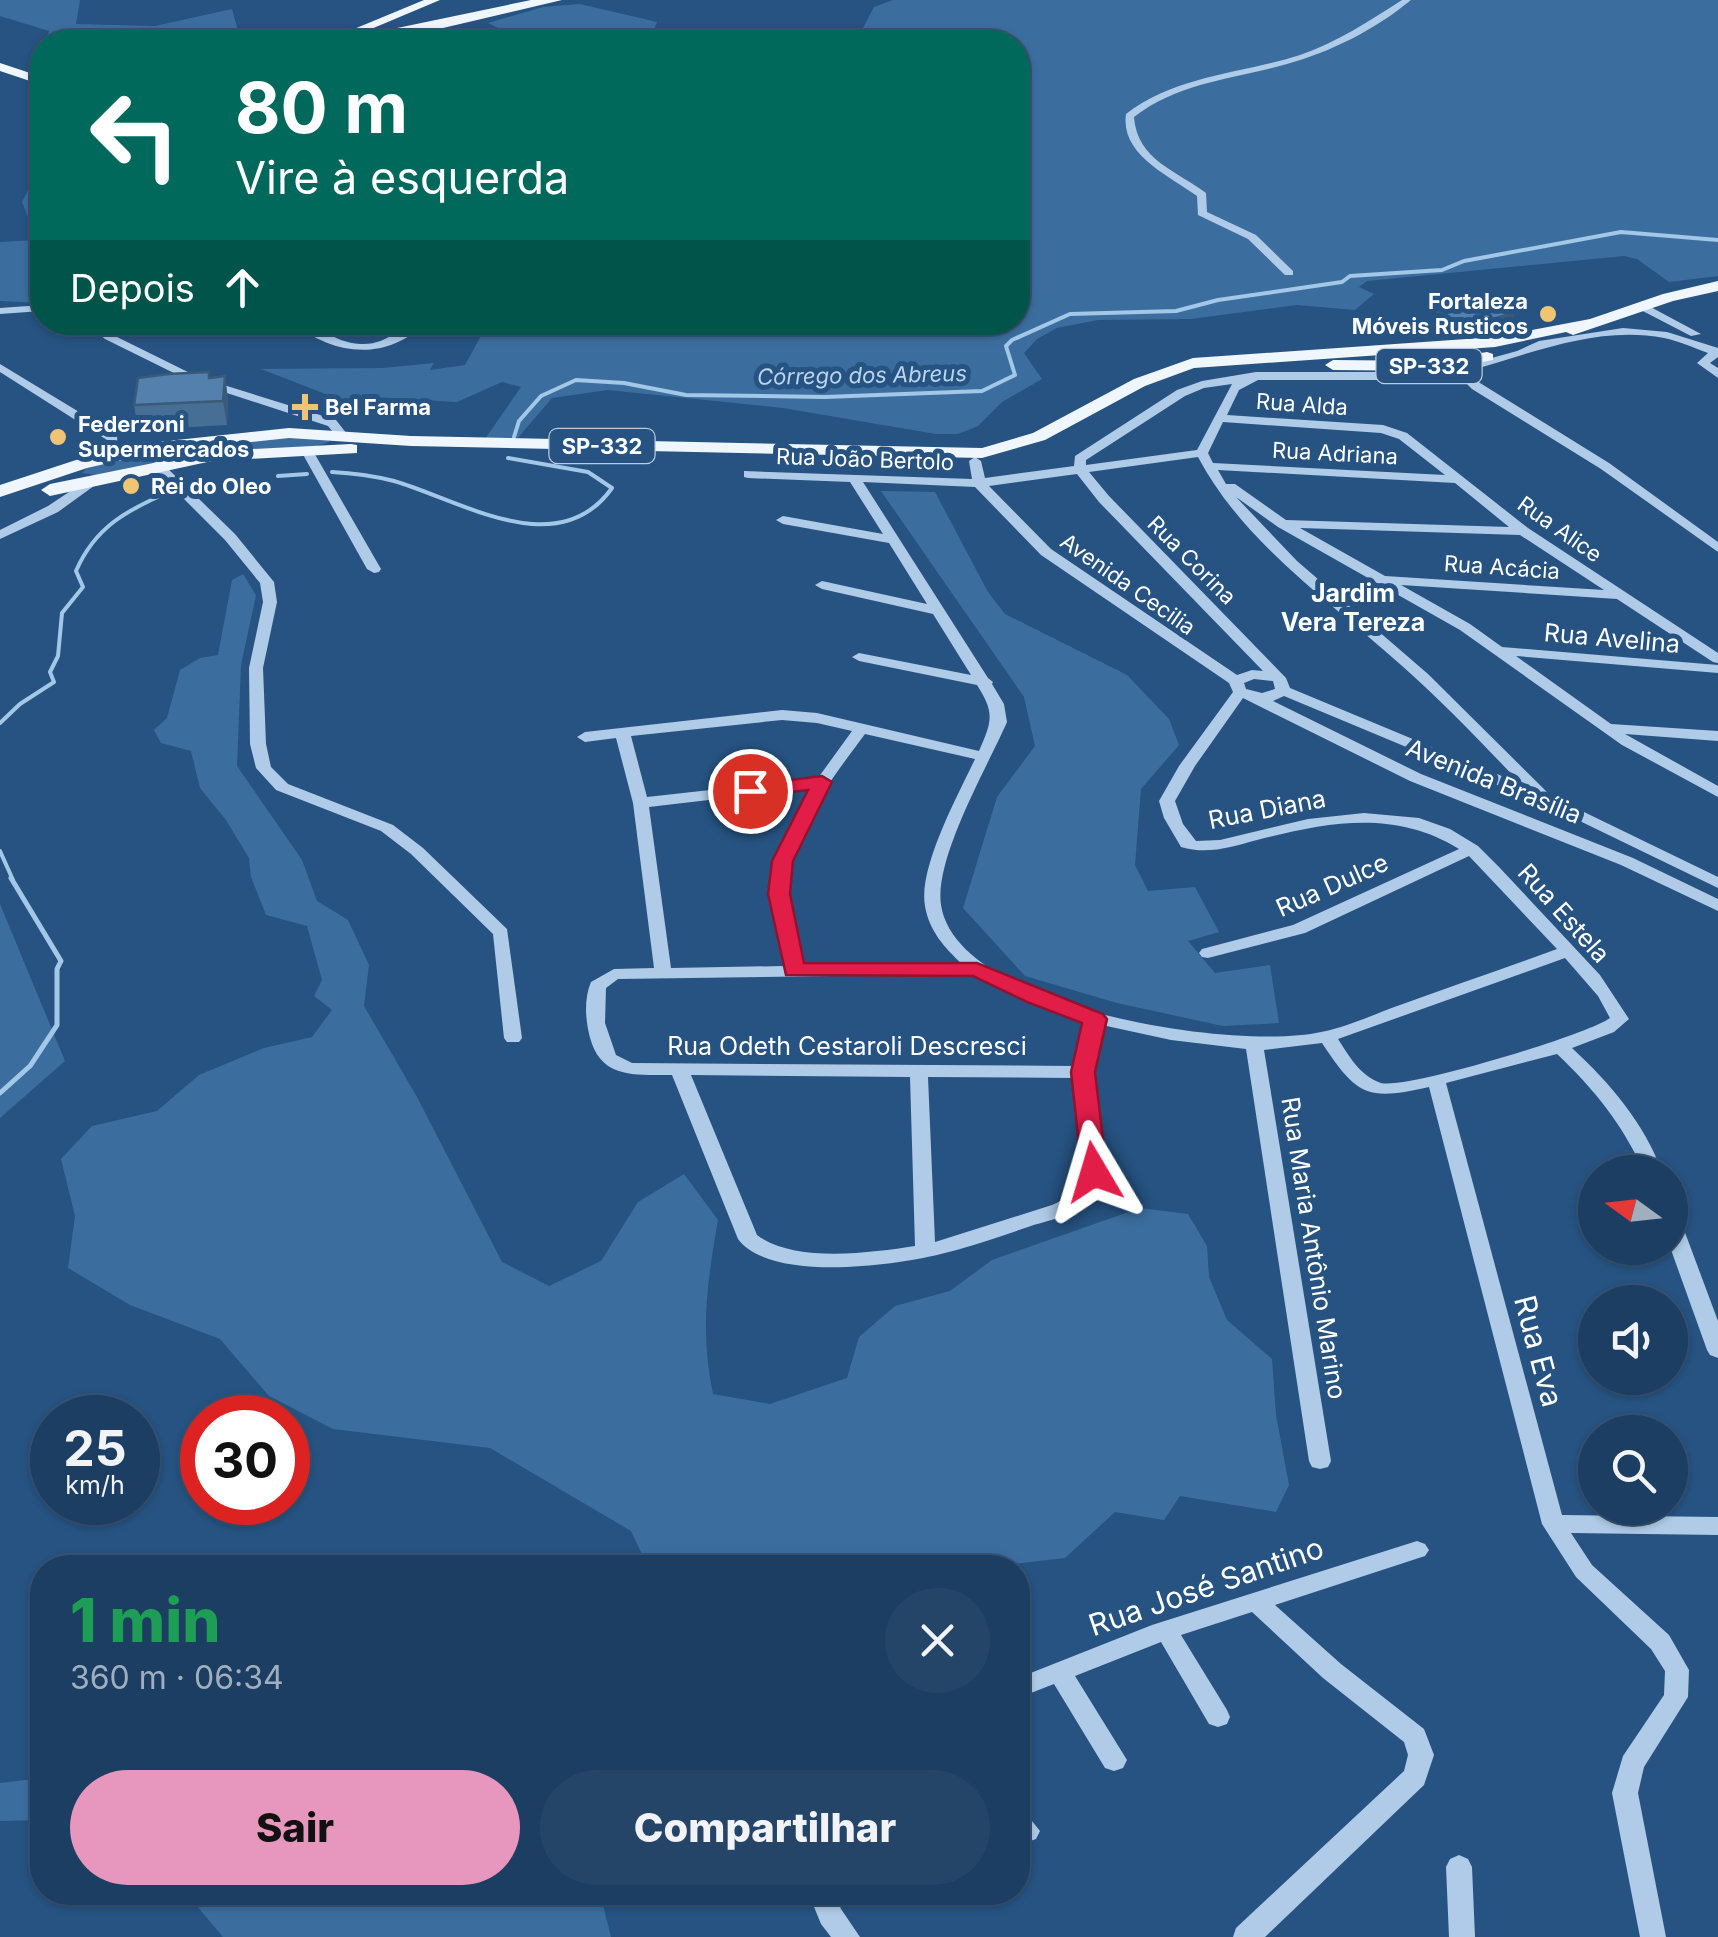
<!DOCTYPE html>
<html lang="pt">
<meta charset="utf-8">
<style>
:root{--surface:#1c3e62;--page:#254568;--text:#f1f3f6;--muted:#a0aebe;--line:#3a5777;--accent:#e797bd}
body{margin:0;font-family:Inter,sans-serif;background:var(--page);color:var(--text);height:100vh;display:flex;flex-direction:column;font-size:38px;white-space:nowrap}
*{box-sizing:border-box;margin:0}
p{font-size:32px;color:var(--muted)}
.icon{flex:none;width:55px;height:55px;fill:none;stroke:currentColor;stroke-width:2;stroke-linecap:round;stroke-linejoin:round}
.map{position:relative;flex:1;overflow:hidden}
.sheet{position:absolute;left:30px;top:1555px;width:1000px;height:350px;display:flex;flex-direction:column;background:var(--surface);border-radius:40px;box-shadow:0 2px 8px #0004,0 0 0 2px var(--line)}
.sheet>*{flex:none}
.hud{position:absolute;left:30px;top:30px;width:1000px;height:305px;border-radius:40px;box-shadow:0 2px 8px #0004,0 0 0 2px var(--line);background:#00695c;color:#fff;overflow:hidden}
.needle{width:65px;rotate:285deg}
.fabs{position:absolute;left:1578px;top:1155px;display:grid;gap:20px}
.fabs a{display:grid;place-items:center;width:110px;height:110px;border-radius:50%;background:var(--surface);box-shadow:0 2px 8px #0004,0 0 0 2px var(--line);font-size:50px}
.speed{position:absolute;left:30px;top:1395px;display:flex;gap:20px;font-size:50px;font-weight:700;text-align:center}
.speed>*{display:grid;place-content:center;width:130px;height:130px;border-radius:50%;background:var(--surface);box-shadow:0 2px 8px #0004,0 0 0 2px var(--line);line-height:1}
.speed small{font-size:25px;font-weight:400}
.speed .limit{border:15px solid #d22;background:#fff;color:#111}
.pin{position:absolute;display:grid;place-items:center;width:85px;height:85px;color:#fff;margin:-42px;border:5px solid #fff;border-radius:50%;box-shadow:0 2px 10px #0007}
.me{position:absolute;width:110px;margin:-55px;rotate:353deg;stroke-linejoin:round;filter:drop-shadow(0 0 8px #0008)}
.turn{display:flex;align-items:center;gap:35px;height:210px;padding:0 40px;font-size:45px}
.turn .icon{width:130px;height:130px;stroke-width:2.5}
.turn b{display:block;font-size:70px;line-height:85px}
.then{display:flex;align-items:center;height:95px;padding:0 40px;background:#0003;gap:20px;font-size:38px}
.round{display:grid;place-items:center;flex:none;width:105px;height:105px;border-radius:52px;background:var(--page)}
.summary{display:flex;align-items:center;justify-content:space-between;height:170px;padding:0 40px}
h1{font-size:60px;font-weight:800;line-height:75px;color:#1e9e55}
.button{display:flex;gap:20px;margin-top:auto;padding:20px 40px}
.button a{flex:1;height:115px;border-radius:60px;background:var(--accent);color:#111;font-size:40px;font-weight:800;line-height:115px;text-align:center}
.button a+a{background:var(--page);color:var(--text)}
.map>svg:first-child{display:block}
</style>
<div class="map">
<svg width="1718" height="1937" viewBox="0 0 1718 1937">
<rect width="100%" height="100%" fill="#265382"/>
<path fill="#3b6e9f" d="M0,0H80L76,24L155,26L232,9L239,35H92L83,42H46L49,31L0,16Z
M893,0H1718V276L1669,282L1637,259L1624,256L1367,281L1359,287L1374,294L1355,310L1297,305L1191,319L1098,320L1057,328L1037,339L1024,353L1042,379L1002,402L978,426L958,434H936L783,408L608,390L552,398L517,439H485L521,387L502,382L457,402L356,396L346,402L261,369L383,368L434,363L430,370L465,365L482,334L497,323L1018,322V42H842L863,28L874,7Z
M580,4L657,22L653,32L605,42H478L502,30L488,23L543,7Z
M42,163V303L0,301V242L37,240L22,202Z
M262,438H329V442L314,447L203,452L95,475L82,473L87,468L155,451Z
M881,491L935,492L988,592L1005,614L1127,675L1169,719L1179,745L1141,789L1135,865L1148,891L1195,887L1219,932L1188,941L1215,973L1270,965L1279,1023L1223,1026L1117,1003L1025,976L963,908L997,797L1035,746L1024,697Z
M243,574L256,595L241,665L237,766L302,860L317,901L348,920L369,965L364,1006L417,1097L502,1262L549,1286L601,1261L638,1202L684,1174L718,1220C707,1283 700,1331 713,1394L770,1404L847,1378L859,1337L895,1306L950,1291L992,1260L1140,1208L1188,1214L1207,1246L1209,1277L1227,1320L1272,1359L1276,1415L1289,1485L1276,1512L1180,1496L1164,1520L1115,1512L1065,1558L989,1567H648L631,1531L490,1448L333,1429L269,1396L220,1339L130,1305L68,1268L75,1216L61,1159L92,1126L157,1111L199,1075L264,1048L312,1037L332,1010L314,996L322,980L307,926L266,915L251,877L249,858L226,820L200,788L191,751L161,743L154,730L167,718L180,670L200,658L218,655L232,580Z
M0,904L65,1061L0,1118Z
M42,1778V1820L0,1821V1783Z
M186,1893H600L611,1937H223Z"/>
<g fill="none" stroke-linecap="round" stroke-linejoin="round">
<path stroke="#a3c7e7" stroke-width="4" d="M514,437L519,421L541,396L576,380L624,383L686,395L825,397L982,391L1015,375L1006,346L1012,340L1070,314L1176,311L1218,300L1342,282L1350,276L1442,270L1464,261L1621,232L1718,240
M332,472C353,473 374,476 394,481C460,500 558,564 612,488L588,472L508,458
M278,476L307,474
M194,487L234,482
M0,723L20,704L54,682L50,672L58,656L62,613L83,587L76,571C95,527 127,510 169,492
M0,851L13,880"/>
<path stroke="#a3c7e7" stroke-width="5" d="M0,1093L30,1066L57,1025V969L61,961L11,878"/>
<path fill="#afcbe7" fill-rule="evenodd" d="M1402,0H1411C1376,29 1331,52 1287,64C1234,79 1179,82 1134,117C1137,160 1177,171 1206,193L1207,212L1256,235L1293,271V275H1285L1248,239L1198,215L1197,196C1170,176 1120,155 1126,114C1177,75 1241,74 1300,55C1336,43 1369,21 1402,0Z
M382,33L394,42H385L379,38Z
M1637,304H1645L1701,334L1691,336L1637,308Z
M42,305V311L0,314V308Z
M85,322H98L113,335L198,377L336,420L347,434L337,437L328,426L190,381L105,339Z
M292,322C316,322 334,343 360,344C389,346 402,322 426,322C387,362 333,356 292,322Z
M1623,328L1667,332L1718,348V357L1710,363L1718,368V378L1697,363L1708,353C1694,348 1679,341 1664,338C1597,325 1531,354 1468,371L1480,383L1609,463L1718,542V552L1601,469L1472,389L1457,374L1395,380H1258L1239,390L1227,415L1383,425L1407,433L1528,528L1718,653V663L1713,662L1617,599L1401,585L1470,624L1502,647L1718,665V673L1516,656L1611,724L1718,731V741L1625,734L1718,786V797L1622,745L1460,630L1278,527L1236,497L1297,561L1428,674L1551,796L1718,877V888L1555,809L1284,696L1273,701L1421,774L1633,858L1718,899V911L1621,865L1410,781L1243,698L1195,766L1175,801L1183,824L1196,841L1220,840L1308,819L1364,813L1419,818L1450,829L1478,846L1499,867L1600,975L1629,1019L1614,1032L1572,1048C1610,1083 1645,1124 1662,1172H1644C1623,1125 1594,1089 1557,1054L1446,1083L1562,1515L1718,1517V1535L1571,1533L1592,1565L1669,1635L1689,1670L1688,1697L1644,1767L1638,1793L1666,1937H1640L1612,1793L1623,1756L1664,1695L1665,1671L1651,1649L1576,1577L1542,1524L1429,1087C1367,1101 1357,1096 1322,1043L1264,1050L1331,1461L1328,1467L1320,1469L1312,1467L1309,1461L1246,1049L1171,1040L1102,1025C1095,1044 1091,1064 1093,1085C1096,1119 1114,1157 1097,1190C1084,1216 1049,1219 1025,1228C996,1238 967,1248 937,1255C890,1266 770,1282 738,1239L672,1075C631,1075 597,1079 588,1029C585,1013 585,996 591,982L614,969L654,968L633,803L616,738L585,742L577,737L585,732L782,710L817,713L979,751C992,721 995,713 977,685L859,661L852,657L859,653L971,675L933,614L822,589L815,585L822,581L927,604L889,543L783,524L776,520L783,516L883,534L850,482L748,478L744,477V471L972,479L969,461L975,457L981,461L985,478L1074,466L1075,456L1177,390L1202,381L1256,372H1395L1459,367L1517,351L1539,341ZM1232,384L1197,450L1086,465V460L1185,396L1204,388ZM1223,422L1381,433L1399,439L1445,475L1213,463L1208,453ZM1198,457C1243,542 1328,600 1401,665C1443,702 1482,743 1521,784L1290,688L1286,678L1109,496L1089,472ZM1218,470L1455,483L1509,527L1286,520L1235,484H1226ZM1077,474L1099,502L1263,671L1252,670L1237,675L1051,549L989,486ZM863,482L975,487L1041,555L1229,683L1233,692L1179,766L1159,801L1164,818L1181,847C1208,855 1231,847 1257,840C1327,822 1395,809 1459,849L1293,925L1202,949L1199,953L1202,957L1208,958L1305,933L1469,856L1557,949C1505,968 1452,986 1400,1005C1374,1014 1348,1027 1321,1032C1237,1051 957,1010 941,905C934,858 988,766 1007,722L1004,704L992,684L993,682L988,678ZM1300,528L1520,535L1604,590L1385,576ZM1254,679L1273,681L1275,689L1262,693L1246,689L1244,683ZM782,720L817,723L852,731L818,778L647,797L631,736ZM865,734L975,759C958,795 918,868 925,906C929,931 945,948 962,964L802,966C797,943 788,920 788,896C786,836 831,780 865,734ZM811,788C765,862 766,883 784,966L671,968L649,807ZM1565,958L1598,996L1610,1018C1587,1035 1405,1090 1381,1083C1360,1076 1349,1056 1338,1039ZM975,974L1012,995L1086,1020L1074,1066L632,1063L616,1055L605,1023L606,988L618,979ZM691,1075L910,1077L915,1246C870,1253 794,1263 757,1235ZM928,1077L1074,1078C1076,1123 1108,1182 1052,1205L935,1242Z
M0,364L117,435L118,459L108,456L107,440L0,372Z
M307,447L313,451L381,569L379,572L374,573L367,569L301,451Z
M157,461L161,462L235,534L274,582L277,602L263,668L266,744L271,767L288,784L393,825L423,848L507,929L522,1038L519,1042H507L504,1038L493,934L411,854L381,831L276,790L256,768L250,744L249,668L263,602L260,583L225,540L153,468L151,465Z
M93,476L99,480L98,483L58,512L0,539V530L48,506Z
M1670,1212L1677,1214L1680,1219L1718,1321V1358L1710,1355L1707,1350L1670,1247Z
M1417,1541L1425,1544L1429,1550L1425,1556L1275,1605L1341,1664L1424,1729L1434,1755L1424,1785L1265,1937H1233L1236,1928L1404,1771L1408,1755L1404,1742L1323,1678L1252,1612L1181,1635L1227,1710L1230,1717L1227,1724L1218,1727L1209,1724L1161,1642L1075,1676L1127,1760L1123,1768L1114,1771L1105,1768L1054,1684L1018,1698V1678L1152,1625Z
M1018,1812L1027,1815L1040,1831L1036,1839L1027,1842L1018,1839Z
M1459,1855L1468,1859L1472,1867L1475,1937H1449L1446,1867L1450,1859Z
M808,1892H834L841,1909L860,1937H831L821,1924Z"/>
<path fill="#f0f6fd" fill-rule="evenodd" d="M424,0H440L364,32L354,29Z
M531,0H562L409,36L330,42Z
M0,63L42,77V85L0,71Z
M1718,281V291L1673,301L1573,335L1566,332L1495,347L1194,368L1145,386L1045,440L982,458L411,446L289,438L158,452L87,468L0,497V485L76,460L158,442L289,428L411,436L982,448L1033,433L1134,379L1193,358L1495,337L1590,319L1663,294Z
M1487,352L1493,354V360L1435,371L1333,370L1325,365L1333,360L1435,361Z
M351,444L357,445V453L212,461L50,496L41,490L50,484L212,451Z"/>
</g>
<path fill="#476e94" d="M1437,312L1514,313L1513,319L1467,332L1436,317Z
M225,376L228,400L227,425L138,430L134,405L210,378Z"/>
<path fill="#3a5a78" d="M1514,313L1513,319L1467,332L1468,326Z
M225,376L228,400L227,425L223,401Z"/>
<path fill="#5380ac" stroke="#3a5a78" stroke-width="2.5" d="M1483,299L1514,313L1468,326L1437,312Z
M209,372V378L225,376L223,401L134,405L138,378L168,374Z"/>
<path fill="#e11d48" stroke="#92132f" stroke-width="2.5" d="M822,776L832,782L793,861L790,894L804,963H977L1103,1014L1107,1019L1095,1072L1107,1172L1103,1178L1094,1181L1082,1172L1071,1072L1082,1023L1027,1002L973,976L786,975L768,894L772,861L808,790L750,797L739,791L750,785Z"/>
<g fill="#efc574" stroke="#265382" stroke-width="4">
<circle cx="1548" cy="314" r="10"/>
<path d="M300 392h10v10h10v10h-10v10h-10v-10h-10v-10h10z"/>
<circle cx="58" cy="437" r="10"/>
<circle cx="131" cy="486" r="10"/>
</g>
<g text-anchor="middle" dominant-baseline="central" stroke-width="10" stroke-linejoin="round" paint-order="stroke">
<g font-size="22" font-weight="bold" fill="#fff" stroke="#265382" text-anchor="start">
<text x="1528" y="301" text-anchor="end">Fortaleza<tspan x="1528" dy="25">Móveis Rusticos</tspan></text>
<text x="325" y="407">Bel Farma</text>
<text x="78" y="424">Federzoni<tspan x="78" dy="25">Supermercados</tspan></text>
<text x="151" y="486">Rei do Oleo</text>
</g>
<g fill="#265382" stroke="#becbda" stroke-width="2.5">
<rect x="1376.5" y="349" width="105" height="34" rx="8"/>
<rect x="549.5" y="429" width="105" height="34" rx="8"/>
</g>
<g font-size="22" font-weight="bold" fill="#fff">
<text x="1429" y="366">SP-332</text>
<text x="602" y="446">SP-332</text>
</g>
<g font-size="22" font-style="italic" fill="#bad5ee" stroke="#265382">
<text transform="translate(862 375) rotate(-1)">Córrego dos Abreus</text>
</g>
<g font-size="22" fill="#fff" stroke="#265382">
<text transform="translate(1302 404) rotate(4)">Rua Alda</text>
<text transform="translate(1335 453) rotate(3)">Rua Adriana</text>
<text transform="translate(865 459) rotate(2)">Rua João Bertolo</text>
<text transform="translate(1560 529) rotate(35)">Rua Alice</text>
<text transform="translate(1192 560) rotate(45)">Rua Corina</text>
<text transform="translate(1502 567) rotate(4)">Rua Acácia</text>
<text transform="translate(1128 584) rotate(35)">Avenida Cecilia</text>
</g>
<g font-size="25" font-weight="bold" fill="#fff" stroke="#265382">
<text x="1353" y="593">Jardim<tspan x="1353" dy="29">Vera Tereza</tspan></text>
</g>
<g font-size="25" fill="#fff" stroke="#265382">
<text transform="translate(1612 638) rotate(5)">Rua Avelina</text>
<text transform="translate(1494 781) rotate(22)">Avenida Brasília</text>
<text transform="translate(1267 809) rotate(-11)">Rua Diana</text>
<text transform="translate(1332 885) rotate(-24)">Rua Dulce</text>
<text transform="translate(1564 913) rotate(48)">Rua Estela</text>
<text x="847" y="1046">Rua Odeth Cestaroli Descresci</text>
<text transform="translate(1314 1248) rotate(81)">Rua Maria Antônio Marino</text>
</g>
<g font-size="30" fill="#fff" stroke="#265382">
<text transform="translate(1539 1351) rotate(75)">Rua Eva</text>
<text transform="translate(1206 1586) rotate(-19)">Rua José Santino</text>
</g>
</g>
</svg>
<div class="fabs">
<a><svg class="needle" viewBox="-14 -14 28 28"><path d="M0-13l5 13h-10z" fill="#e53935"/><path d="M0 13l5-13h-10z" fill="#a0aebe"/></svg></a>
<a><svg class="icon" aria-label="sound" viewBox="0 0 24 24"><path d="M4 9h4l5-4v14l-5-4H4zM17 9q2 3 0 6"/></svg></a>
<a><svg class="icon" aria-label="search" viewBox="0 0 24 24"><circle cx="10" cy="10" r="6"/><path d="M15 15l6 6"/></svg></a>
</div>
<div class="speed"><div>25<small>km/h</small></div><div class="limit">30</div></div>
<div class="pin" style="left:750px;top:791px;background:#d93025"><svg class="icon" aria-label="arrive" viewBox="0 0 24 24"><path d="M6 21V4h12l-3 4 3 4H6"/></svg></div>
<svg class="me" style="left:1094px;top:1172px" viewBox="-20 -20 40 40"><path d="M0-17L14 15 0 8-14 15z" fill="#e11d48" stroke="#fff" stroke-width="4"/></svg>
<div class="hud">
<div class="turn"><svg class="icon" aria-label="left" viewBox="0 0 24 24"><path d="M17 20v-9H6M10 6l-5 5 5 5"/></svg><div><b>80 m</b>Vire à esquerda</div></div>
<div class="then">Depois<svg class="icon" aria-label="ahead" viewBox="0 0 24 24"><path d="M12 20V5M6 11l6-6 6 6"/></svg></div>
</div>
<section class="sheet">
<div class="summary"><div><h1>1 min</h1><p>360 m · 06:34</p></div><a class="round"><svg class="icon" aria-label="close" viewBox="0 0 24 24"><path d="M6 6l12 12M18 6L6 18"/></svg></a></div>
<div class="button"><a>Sair</a><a>Compartilhar</a></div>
</section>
</div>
